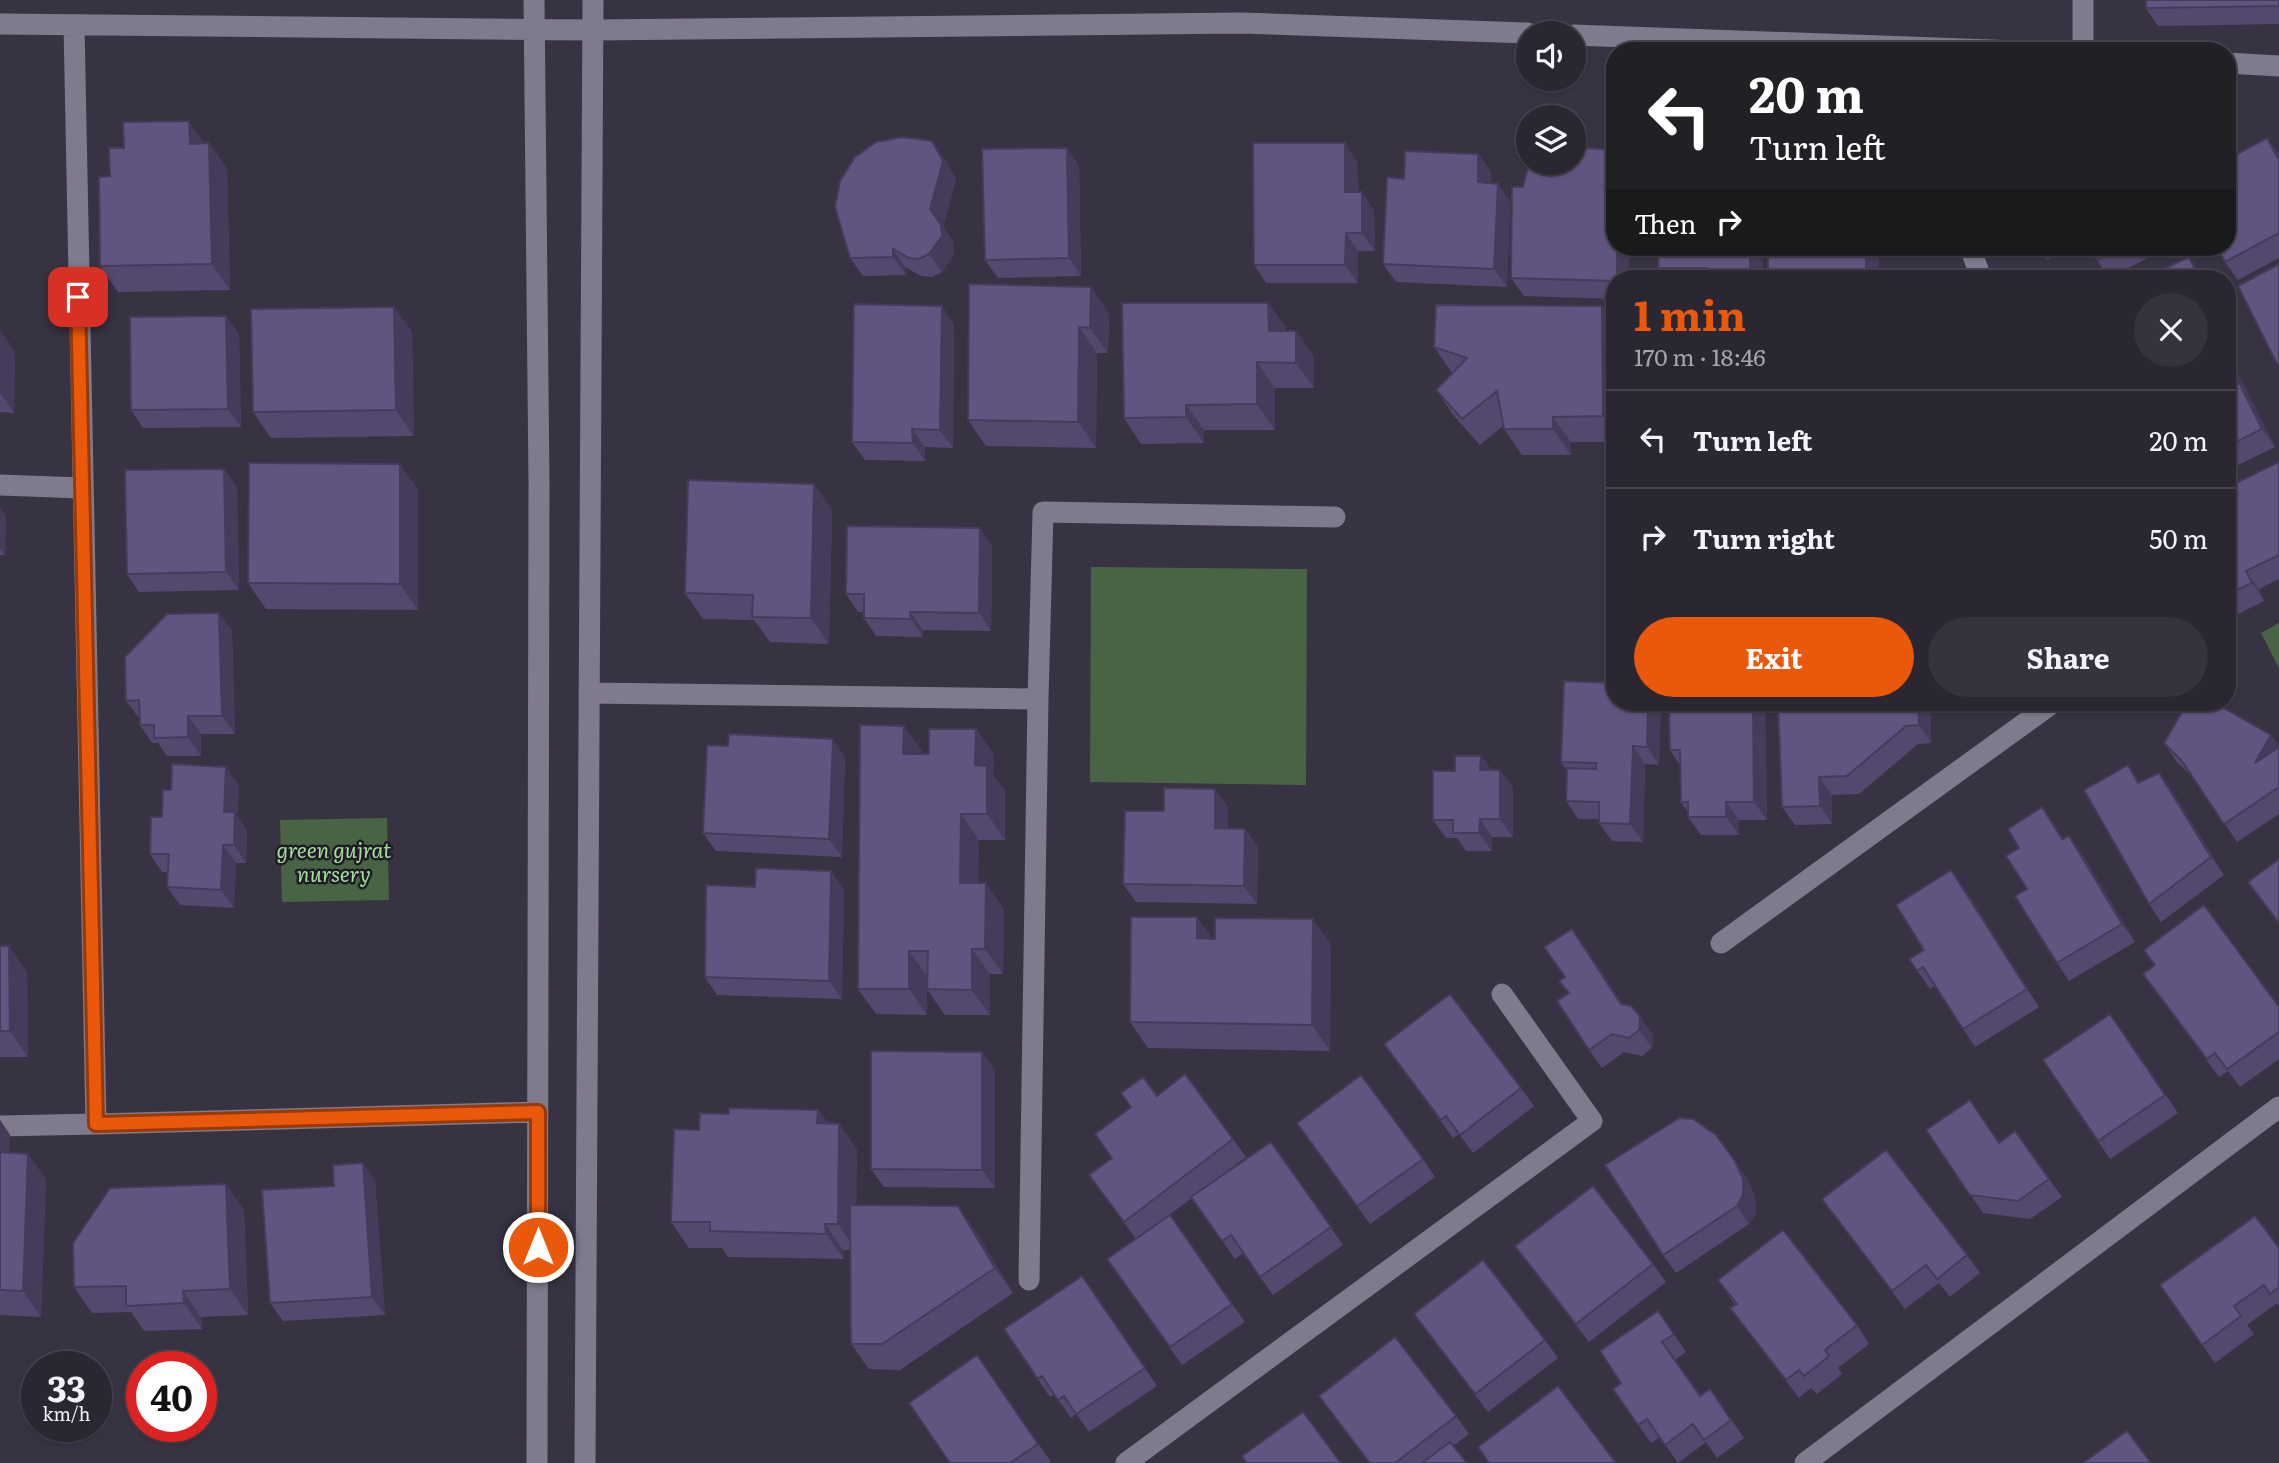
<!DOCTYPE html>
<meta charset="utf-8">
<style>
:root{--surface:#2a2632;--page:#36323e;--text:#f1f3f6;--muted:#a5a5ac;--line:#46434d;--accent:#ea580c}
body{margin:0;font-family:Literata,serif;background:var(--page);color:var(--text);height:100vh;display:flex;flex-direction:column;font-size:26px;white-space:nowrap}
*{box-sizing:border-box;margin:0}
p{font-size:23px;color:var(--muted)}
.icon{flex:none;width:38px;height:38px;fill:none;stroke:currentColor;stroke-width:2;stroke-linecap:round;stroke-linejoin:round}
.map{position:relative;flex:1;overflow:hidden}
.panel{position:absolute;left:1606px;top:270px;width:630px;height:441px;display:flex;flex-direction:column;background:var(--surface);border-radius:28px;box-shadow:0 2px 5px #0004,0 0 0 2px var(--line)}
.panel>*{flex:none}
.top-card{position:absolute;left:1606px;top:42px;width:630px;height:214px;border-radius:28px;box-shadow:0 2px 5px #0004,0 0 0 2px var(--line);background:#202124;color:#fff;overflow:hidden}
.fabs{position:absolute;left:1516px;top:21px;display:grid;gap:14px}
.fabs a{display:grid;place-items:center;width:70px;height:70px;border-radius:50%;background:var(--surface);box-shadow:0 2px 5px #0004,0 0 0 2px var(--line);font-size:35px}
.speed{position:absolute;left:21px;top:1351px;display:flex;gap:14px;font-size:35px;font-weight:700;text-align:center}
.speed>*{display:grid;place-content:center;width:91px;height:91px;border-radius:50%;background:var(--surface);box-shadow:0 2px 5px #0004,0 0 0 2px var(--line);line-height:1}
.speed small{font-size:18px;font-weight:400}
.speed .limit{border:10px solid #d22;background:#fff;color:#111}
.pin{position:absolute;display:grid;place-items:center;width:60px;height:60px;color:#fff;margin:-30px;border-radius:14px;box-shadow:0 4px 10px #0006}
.me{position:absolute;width:77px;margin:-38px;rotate:0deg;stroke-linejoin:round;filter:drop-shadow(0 0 5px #0008)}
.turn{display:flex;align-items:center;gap:24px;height:147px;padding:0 28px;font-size:32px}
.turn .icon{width:91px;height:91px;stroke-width:2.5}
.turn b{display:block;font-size:49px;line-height:60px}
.then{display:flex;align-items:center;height:66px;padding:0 28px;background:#0003;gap:14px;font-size:26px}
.round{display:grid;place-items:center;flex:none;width:74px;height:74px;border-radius:37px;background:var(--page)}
.overview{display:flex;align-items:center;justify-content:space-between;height:119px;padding:0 28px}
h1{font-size:42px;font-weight:700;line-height:52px;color:var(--accent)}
.button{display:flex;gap:14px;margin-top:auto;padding:14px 28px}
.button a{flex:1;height:80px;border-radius:42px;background:var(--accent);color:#fff;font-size:28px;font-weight:700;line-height:80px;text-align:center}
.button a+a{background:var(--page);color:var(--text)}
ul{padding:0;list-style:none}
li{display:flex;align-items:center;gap:21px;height:98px;padding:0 28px;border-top:2px solid var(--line)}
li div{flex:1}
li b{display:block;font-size:26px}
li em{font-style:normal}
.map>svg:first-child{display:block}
</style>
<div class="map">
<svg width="2279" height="1463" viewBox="0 0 2279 1463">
<rect width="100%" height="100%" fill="#383343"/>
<path fill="#496345" d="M1091,567L1307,569L1306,785L1090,782Z
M2279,623V668L2261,633Z
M387,818L389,900L282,902L280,820Z"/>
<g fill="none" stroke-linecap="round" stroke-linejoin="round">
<path stroke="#7f7a8c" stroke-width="21" d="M534,0L539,483L537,1463
M0,24L593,30L1241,23L1528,33
M74,25L96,1124L538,1112
M1573,35L2018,51
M2083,51V0
M2228,63L2279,66
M1970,247L1981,278
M0,485L82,488
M589,693L1038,699L1043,512L1335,517
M1721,943L2054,702
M0,1126L96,1124
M1029,1280L1038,699
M585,1463L593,0
M1126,1463L1592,1121L1502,994
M1805,1463L2279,1107"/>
</g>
<path fill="#54486f" d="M2279,0V24L2158,26L2146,8Z
M2267,138L2279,155V258L2238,280L2225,262Z
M209,143L227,169L230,290L118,292L100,266L110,176Z
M1067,148L1079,166L1081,276L998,278L985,260Z
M1478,154L1491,172V183L1498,184L1510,202L1507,287L1396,282L1383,264L1404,179Z
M945,160L956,179L943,227L954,243V254L942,272L932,277L921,276L905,267L906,275L863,276L850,258Z
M1357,161L1358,192L1374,210L1375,251H1358V283H1266L1254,265Z
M1523,187L1629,247V278H1615V299L1524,296L1511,278Z
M1763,247V278H1666L1658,268Z
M2037,247H2072L2047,260Z
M2089,247H2169L2109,278L2097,260Z
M969,284L1109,313L1108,353H1097L1096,448L986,446L968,420Z
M1268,303L1286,328V331H1296L1314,357V388H1275V430H1204V443L1141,444L1124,418Z
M1602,306L1615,324V442H1571V455H1522L1504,429L1503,426L1480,445L1454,416L1436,390L1452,373L1434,347Z
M394,307L412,332L414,436L271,438L253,412Z
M954,324L953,448L925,447V461L865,460L852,442Z
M0,330L15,352L14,413L0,412Z
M2228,331L2236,348L2228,352Z
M239,334L241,427L143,428L131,410Z
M2228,359L2239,375L2275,447L2228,470Z
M2279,462V579L2259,589L2264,601L2236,615L2228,603V487Z
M224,469L237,487L239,590L139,592L127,574Z
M418,489V610L266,609L248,583Z
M0,508L6,516L5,555H0Z
M832,510L829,644L770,642L754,620L703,619L685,593Z
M980,528L992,546L991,631L923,630V637L876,636L864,618V612H858L846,594Z
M219,613L232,631L235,734H201V756H167L158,743H152L140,725V719L126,701Z
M1615,702H1661L1659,765L1645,764L1643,842L1612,841L1599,823V819H1578L1566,801L1567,770L1561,762Z
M1778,702H1923L1931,712V743L1918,744L1859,794L1832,795V824L1795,825L1782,807Z
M1765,705L1767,820H1739V835H1701L1688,817V812L1681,802L1680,765L1670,750Z
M976,729L994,755L993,775L1005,791V840H979L978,883L1004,909L1003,974H990V1015H945L927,989L928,976H927V1015L876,1014L858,989L922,751V754H929Z
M2271,735L2279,746V814L2237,842L2193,777L2176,761L2164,743Z
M728,746L845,757L842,857L716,851L703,833Z
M1481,756L1491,770H1500L1513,788V837H1492V851H1466L1457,838H1446L1433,820L1455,771Z
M239,785L237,816L247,830L246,863H236L234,908L180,905L167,887L168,872H162L150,854L162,817Z
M1215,789L1228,807V828L1245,829L1258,847L1257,904L1136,902L1123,884L1164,811Z
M2172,791L2224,875L2161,922L2149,904Z
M2042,807L2063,839L2082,854L2135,942L2069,981L2057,963L2027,889Z
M1964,888L2039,1007L1975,1047L1935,986L1930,989L1909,959L1924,950Z
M844,889L842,999L717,995L705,977Z
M1213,938L1331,944L1330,1051L1148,1048L1130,1022Z
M0,946L27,972L28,1057H0Z
M1585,947L1622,1004L1653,1034L1652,1048L1642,1056L1624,1052L1602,1068L1589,1050L1568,993L1565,977Z
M2144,950L2279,1007V1059L2240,1087L2228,1071L2219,1077L2143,974L2155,965Z
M2110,1014L2178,1113L2110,1159L2043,1060Z
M1384,1044L1521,1088L1534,1106L1473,1153L1459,1134L1453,1138Z
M982,1052L995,1070V1188L884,1187L871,1169Z
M1157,1096L1233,1139L1246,1157L1204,1188L1271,1142L1343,1245L1273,1295L1243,1253L1235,1259L1192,1198L1150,1229L1170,1215L1245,1322L1182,1365L1107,1259L1136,1239L1089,1175L1112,1158L1095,1134Z
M818,1110L828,1123L839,1124L857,1150L856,1205L976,1232L1013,1293L900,1370L869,1369L851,1344L850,1250H843L844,1259L728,1257L722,1248H689L671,1222L699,1130L729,1114Z
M0,1120L10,1135L9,1153L46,1179L41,1317L0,1315Z
M1297,1123L1423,1159L1435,1177L1370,1224Z
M1926,1130L1999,1142L2015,1131L2062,1197L2030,1219L1983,1213Z
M1748,1179L1755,1197L1756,1213L1749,1224L1676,1273L1663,1255Z
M375,1181L385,1315L283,1321L270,1303L334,1186Z
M1822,1199L1967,1255L1980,1273L1950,1297L1939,1283L1905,1309Z
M244,1210L248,1315L201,1317L202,1329L144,1331L131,1312L92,1313L74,1287Z
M1515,1246L1653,1264L1666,1282L1589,1342L1528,1264Z
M2279,1248V1306L2277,1303L2247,1325L2254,1334L2215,1363L2160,1285Z
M1082,1276L1157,1386L1089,1432L1076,1414L1071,1418L1054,1394L1050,1397L1004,1329Z
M1718,1280L1857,1325L1869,1344L1838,1368L1842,1374L1817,1394L1811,1388L1799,1398L1730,1308L1735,1305Z
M1658,1311L1686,1352L1675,1360L1700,1396L1710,1389L1744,1438L1717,1458L1706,1442L1678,1463L1660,1437L1651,1443L1638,1425L1621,1383Z
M1414,1314L1545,1340L1558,1358L1488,1412Z
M977,1355L1051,1462L1049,1463H950Z
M1319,1396L1456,1416L1469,1434L1453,1446L1467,1463H1369Z"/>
<path fill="#453b5a" d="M189,121L207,147L190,144Z
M2267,138L2279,155V160Z
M932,141L945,160L956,179L943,227L954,243V254L942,272L929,254Z
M209,143L227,169L230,290L212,264Z
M1345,143L1357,161L1358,210L1345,192Z
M1067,148L1079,166L1081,276L1069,258Z
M1478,154L1491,172L1490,200L1478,182Z
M1498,184L1510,202L1507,287L1494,269Z
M1362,192L1374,210L1375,251L1362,233Z
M1346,233L1358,251V283L1345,265Z
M1617,247H1629V278H1617Z
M1750,247H1763V278H1756L1750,270Z
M1866,247H1879V278H1866Z
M893,249L905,267L906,275L893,257Z
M2189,257L2202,275L2203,278H2199Z
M1729,270L1735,278H1732L1729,274Z
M1091,287L1109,313L1108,353L1090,328Z
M1268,303L1286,328L1287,357L1269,331Z
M942,306L954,324L953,448L940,430Z
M1602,306L1615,324V435L1603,416Z
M394,307L412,332L414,436L396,410Z
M226,316L239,334L241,427L228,409Z
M1079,327L1097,353L1096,448L1078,422Z
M0,330L15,352L14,413L0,393Z
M1296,331L1314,357V388L1296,363Z
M2228,331L2236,348L2228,336Z
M2228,359L2239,375L2275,447L2262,429Z
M1257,362L1275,388V430L1257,404Z
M1186,405L1204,430V443L1186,417Z
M1553,417L1571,442V455L1553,429Z
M912,429L925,447V461L913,443Z
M400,464L418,489V610L400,584Z
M224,469L237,487L239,590L226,572Z
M814,484L832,510L829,644L811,618Z
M0,508L6,516L5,555L0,548Z
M980,528L992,546L991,631L979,613Z
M2246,571L2259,589L2264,601L2252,583Z
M910,612L923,630V637L911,619Z
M219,613L232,631L235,734L222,716Z
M1648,702H1661L1659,765L1647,747Z
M1753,702H1763L1765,705L1767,820L1754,802Z
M1918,702H1923L1931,712V743L1919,725Z
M188,716L201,734V756L188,737Z
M904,726L922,751L921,779L903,754Z
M976,729L994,755L993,775L1005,791V840L987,814L975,765Z
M2271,735L2279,746V761L2255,763Z
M833,739L845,757L842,857L829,839Z
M1633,746L1645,764L1643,842L1630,824Z
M1481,756L1493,774L1480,770Z
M226,767L239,785L237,816L247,830L246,863L234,845L224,812Z
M1500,770L1513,788V837L1500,819Z
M2159,773L2172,791L2224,875L2211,857Z
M1819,777L1832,795V824L1820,806Z
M1215,789L1228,807L1227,846L1215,828Z
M1726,802L1739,820V835L1726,817Z
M2042,807L2055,825L2075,857L2062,839Z
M961,814L979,840L978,908L960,883Z
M1480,819L1492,837V851L1479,833Z
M1245,829L1258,847L1257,904L1244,886Z
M2069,836L2082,854L2135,942L2122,924Z
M223,845L236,863L234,908L221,890Z
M1951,870L1964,888L2039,1007L2027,989Z
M831,871L844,889L842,999L829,981Z
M986,883L1004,909L1003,974L985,949Z
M1197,917L1215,942L1197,938Z
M1313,919L1331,944L1330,1051L1312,1025Z
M9,946L27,972L28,1057L10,1031Z
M972,949L990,974V1015L972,990Z
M909,951L927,976V1015L909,989Z
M1640,1016L1653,1034L1652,1048L1639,1030Z
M982,1052L995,1070V1188L982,1170Z
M818,1110L836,1135L817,1123Z
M0,1120L10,1135L8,1178L0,1166Z
M839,1124L857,1150L856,1250L838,1224Z
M28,1154L46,1179L41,1317L23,1291Z
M1735,1161L1748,1179L1755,1197L1756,1213L1749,1224L1737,1206Z
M363,1163L375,1181L385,1315L372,1297Z
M226,1184L244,1210L248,1315L230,1289Z
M958,1206L976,1232L1013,1293L995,1268Z
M825,1224L843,1250L844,1259L826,1234Z
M183,1291L201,1317L202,1329L184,1303Z"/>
<path fill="#625481" stroke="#453b5a" stroke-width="2" d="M2146,0H2279V6L2146,8Z
M189,121L190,144L209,143L212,264L100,266L99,177L110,176L109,148H124L123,122Z
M903,137L932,141L943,161L930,209L941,225L942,236L929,254L919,259L909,258L893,249V257L850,258L835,207L840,181L855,157L876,142Z
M2267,138L2279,160V233L2225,262L2217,247H2228V159Z
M1253,143H1345V192H1362V233H1346L1345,265H1254Z
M1573,147L1615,150V247H1617V278H1615V281L1511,278L1512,187H1523L1529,163H1573Z
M1067,148L1069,258L985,260L982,149Z
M1405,151L1478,154V182L1498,184L1494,269L1383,264L1387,177L1404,179Z
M1659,247H1750V270H1729V274H1707L1706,268H1658Z
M1768,247H1866V278H1768Z
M2089,247H2122L2097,260Z
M2189,257L2199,278H2145Z
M2279,264V363L2277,364L2238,286Z
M969,284L1091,287L1090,328L1079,327L1078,422L968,420Z
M1122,303H1268L1269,331H1296V363L1257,362V404L1186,405V417L1124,418Z
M854,304L942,306L940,430L912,429L913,443L852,442Z
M1436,305L1602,306L1603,416L1553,417V429H1504L1497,391L1462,419L1436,390L1467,358L1434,347Z
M394,307L396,410L253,412L251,309Z
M226,316L228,409L131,410L130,317Z
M2228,360L2262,429L2228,446Z
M2279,462V555L2246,571L2252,583L2228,594V487Z
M249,463L400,464V584L248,583Z
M224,469L226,572L127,574L125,470Z
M688,480L814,484L811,618L752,617L753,595L685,593Z
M847,526L980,528L979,613L910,612L911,619L864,618V594H846Z
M219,613L222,716H188V737L154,738V725H140L139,700L126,701L125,657L167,614Z
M1564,681L1615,683V702H1648L1647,747L1633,746L1630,824L1599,823V802L1566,801L1567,768L1596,769V763L1561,762Z
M1669,702H1753L1754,802H1726V817H1688V802H1681L1680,750H1670Z
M1778,702H1918L1919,725L1906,726L1847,776L1819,777L1820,806L1782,807Z
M2188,702H2213L2271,735L2255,763L2279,747V787L2224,824L2182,761L2164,743Z
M860,725L904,726L903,754H929V729H976L975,765L987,766V814H961L960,883H986L985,949H972V990L927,989L928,951H909V989H858Z
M729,734L833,739L829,839L703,833L707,745L728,746Z
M1455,756H1481L1480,770H1500V819H1480L1479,833H1453V820H1433V771H1455Z
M172,764L226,767L224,812H235L234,845H223L221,890L167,887L169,854H150L151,817H162L163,790H171Z
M2128,765L2138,783L2159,773L2211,857L2149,904L2084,790Z
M1164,788L1215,789V828L1245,829L1244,886L1123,884L1125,811H1164Z
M2042,807L2062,839L2069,836L2122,924L2057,963L2015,896L2027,889L2006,856L2019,848L2008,829Z
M2279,859V923L2248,882Z
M756,868L831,871L829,981L705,977L706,885L755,887Z
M1951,870L2027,989L1963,1029L1923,967L1917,971L1909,959L1924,950L1896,905Z
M2204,905L2279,1007V1032L2227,1069L2215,1053L2207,1059L2143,974L2155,965L2144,950Z
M1131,917H1197V938L1215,939V918L1313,919L1312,1025L1130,1022Z
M1572,929L1621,1004L1631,1006L1640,1016L1639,1030L1629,1038L1612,1034L1589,1050L1557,1001L1569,993L1559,981L1565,977L1544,947Z
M0,946H9L10,1031H0Z
M1450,994L1521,1088L1460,1135L1446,1116L1441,1120L1384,1044Z
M2110,1014L2165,1095L2098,1141L2043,1060Z
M871,1051L982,1052V1170L871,1169Z
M1185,1074L1233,1139L1124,1222L1089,1175L1112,1158L1095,1134L1131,1107L1121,1093L1143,1077L1157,1096Z
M1361,1075L1423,1159L1357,1206L1297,1123Z
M1970,1100L1999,1143L2015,1131L2049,1179L2018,1201L1970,1195L1926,1130Z
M729,1108L818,1110L817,1123L839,1124L838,1224H825L826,1234L710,1231V1222H671L674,1129L699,1130L700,1113L729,1114Z
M1679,1118L1693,1119L1716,1135L1735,1161L1743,1179V1195L1737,1206L1663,1255L1605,1165Z
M1271,1142L1331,1227L1260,1277L1231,1235L1222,1241L1191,1197Z
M1886,1150L1967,1255L1937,1279L1926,1265L1892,1291L1822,1199Z
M0,1152L28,1154L23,1291L0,1290Z
M363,1163L372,1297L270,1303L262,1190L334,1186L333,1165Z
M226,1184L230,1289L183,1291L184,1303L126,1306V1286L74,1287L73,1243L110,1188Z
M1593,1186L1653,1264L1576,1324L1515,1246Z
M850,1205L958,1206L995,1268L882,1344H851Z
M1170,1215L1232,1304L1170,1347L1107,1259Z
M2255,1216L2279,1248V1287L2270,1294L2264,1285L2234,1306L2241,1316L2202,1345L2160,1285Z
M1783,1230L1857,1325L1825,1350L1829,1356L1804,1376L1799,1370L1786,1380L1730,1308L1737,1304L1718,1280Z
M1483,1260L1545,1340L1475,1394L1414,1314Z
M1082,1276L1145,1368L1076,1414L1064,1396L1058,1400L1042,1376L1038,1379L1004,1329Z
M1658,1311L1674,1334L1662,1342L1700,1396L1710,1389L1731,1420L1704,1440L1693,1424L1665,1445L1647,1419L1638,1425L1613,1389L1621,1383L1600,1351Z
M1395,1337L1456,1416L1395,1463H1370L1319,1396Z
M977,1355L1038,1444L1010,1463H950L909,1403Z
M1558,1386L1616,1463H1489L1478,1447Z
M1303,1412L1341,1463H1247L1242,1456Z
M2127,1431L2151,1463H2083Z
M1450,1442L1467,1463H1422Z"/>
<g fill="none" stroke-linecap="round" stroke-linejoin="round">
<g stroke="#983908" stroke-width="18">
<path id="route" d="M78,297L96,1124L538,1112V1247"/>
</g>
<use href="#route" stroke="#ea580c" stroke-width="12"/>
</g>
<g text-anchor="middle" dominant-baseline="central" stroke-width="5" stroke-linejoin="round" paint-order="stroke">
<g font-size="21" font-style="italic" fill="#a6de9e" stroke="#1e1c24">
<text x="334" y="848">green gujrat<tspan x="334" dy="24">nursery</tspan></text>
</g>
</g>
</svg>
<div class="fabs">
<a><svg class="icon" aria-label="sound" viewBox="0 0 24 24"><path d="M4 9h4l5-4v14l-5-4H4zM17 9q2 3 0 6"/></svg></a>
<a><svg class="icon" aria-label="layers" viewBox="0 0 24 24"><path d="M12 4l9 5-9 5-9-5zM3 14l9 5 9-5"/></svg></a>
</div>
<div class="speed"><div>33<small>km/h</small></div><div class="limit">40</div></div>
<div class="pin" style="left:78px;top:297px;background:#d93025"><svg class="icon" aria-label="arrive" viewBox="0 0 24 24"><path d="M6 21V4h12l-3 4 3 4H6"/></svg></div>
<svg class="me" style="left:538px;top:1247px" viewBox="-20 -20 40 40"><circle r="17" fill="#ea580c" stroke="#fff" stroke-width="3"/><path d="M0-11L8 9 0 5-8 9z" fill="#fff"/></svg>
<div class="top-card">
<div class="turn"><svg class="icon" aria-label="left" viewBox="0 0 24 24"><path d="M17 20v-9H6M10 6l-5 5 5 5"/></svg><div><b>20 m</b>Turn left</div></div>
<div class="then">Then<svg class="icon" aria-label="right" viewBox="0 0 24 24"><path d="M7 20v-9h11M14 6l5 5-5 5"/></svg></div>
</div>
<section class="panel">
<div class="overview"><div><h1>1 min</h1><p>170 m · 18:46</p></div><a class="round"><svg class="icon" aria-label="close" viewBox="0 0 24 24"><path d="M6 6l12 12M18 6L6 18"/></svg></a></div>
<ul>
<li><svg class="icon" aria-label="left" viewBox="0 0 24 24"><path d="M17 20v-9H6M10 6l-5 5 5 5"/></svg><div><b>Turn left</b></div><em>20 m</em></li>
<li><svg class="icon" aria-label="right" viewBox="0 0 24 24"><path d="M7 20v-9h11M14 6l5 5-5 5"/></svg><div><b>Turn right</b></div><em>50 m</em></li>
</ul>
<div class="button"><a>Exit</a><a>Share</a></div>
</section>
</div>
